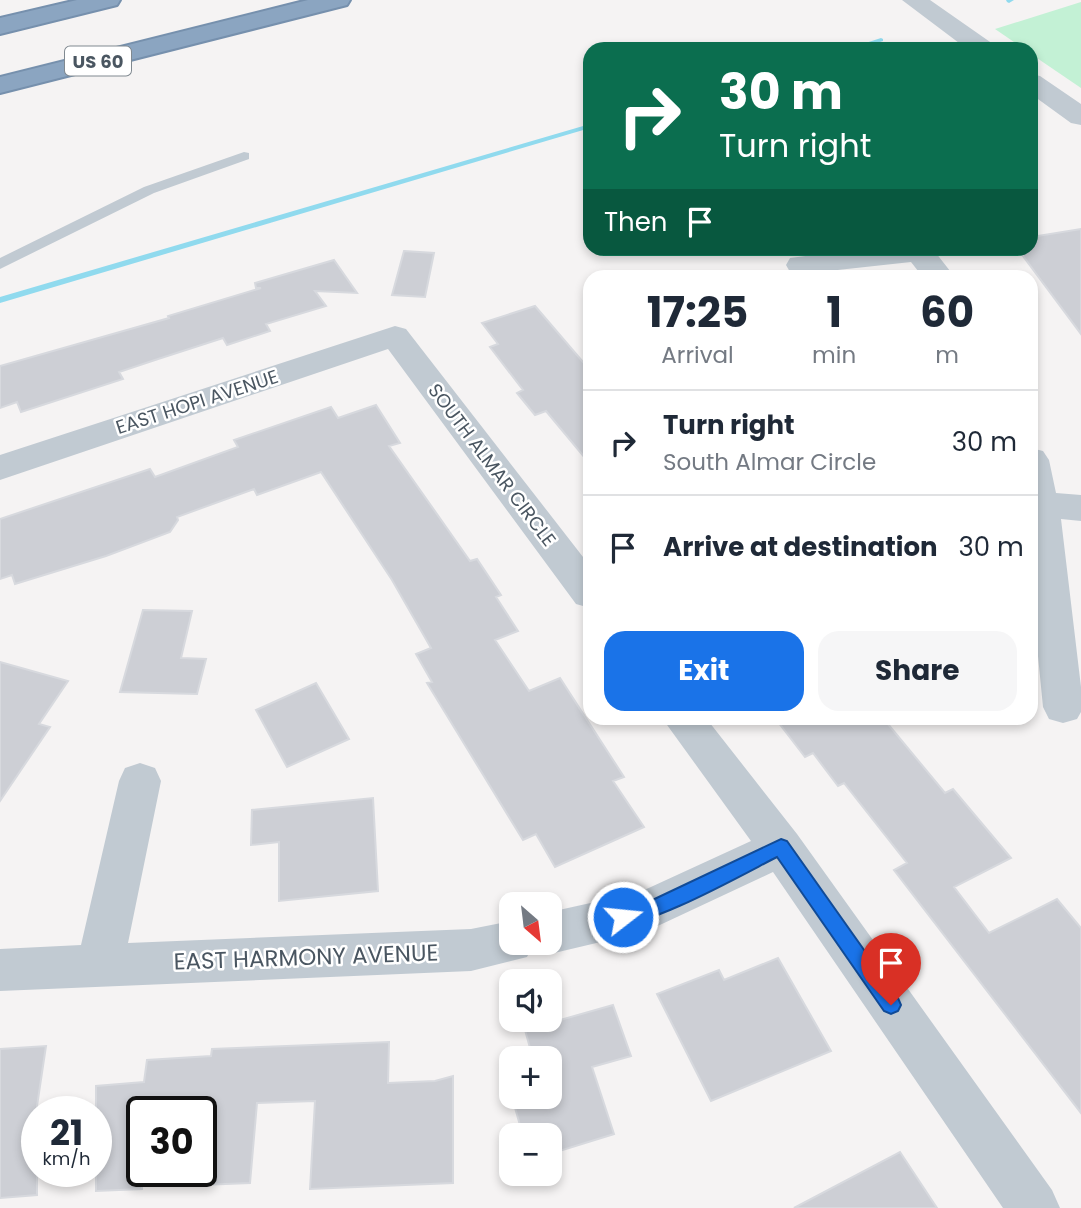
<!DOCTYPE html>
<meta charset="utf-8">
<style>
:root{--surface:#fff;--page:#f6f6f7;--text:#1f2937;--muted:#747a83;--line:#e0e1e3;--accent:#1a73e8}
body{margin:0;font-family:Poppins,sans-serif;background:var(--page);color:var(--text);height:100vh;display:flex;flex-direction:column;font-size:26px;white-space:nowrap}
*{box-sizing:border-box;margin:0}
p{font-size:23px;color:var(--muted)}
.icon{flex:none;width:38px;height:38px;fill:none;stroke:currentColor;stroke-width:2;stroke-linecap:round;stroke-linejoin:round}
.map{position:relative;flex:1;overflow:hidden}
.side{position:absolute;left:583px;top:270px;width:455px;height:455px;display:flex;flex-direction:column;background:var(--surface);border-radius:21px;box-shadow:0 4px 10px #0003}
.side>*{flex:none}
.guide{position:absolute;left:583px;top:42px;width:455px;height:214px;border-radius:21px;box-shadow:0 4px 10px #0003;background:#0b6e4f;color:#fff;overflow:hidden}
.needle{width:46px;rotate:152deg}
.tools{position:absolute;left:499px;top:892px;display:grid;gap:14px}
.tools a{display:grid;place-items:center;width:63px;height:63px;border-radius:14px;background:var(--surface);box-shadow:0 4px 10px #0003;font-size:35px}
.speed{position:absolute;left:21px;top:1096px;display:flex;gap:14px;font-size:35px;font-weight:700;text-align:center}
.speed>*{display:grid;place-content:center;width:91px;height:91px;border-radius:50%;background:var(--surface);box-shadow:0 4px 10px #0003;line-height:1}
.speed small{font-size:18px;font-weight:400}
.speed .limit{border:4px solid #111;border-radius:10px;background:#fff;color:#111}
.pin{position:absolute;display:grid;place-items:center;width:60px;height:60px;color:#fff;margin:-72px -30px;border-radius:50% 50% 50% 0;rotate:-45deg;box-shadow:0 0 7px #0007}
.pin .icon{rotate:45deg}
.me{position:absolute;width:77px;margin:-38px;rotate:74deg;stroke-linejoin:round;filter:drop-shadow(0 0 5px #0008)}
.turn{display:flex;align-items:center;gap:24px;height:147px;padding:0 21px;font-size:32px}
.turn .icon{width:91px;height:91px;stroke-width:2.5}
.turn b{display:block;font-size:49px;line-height:60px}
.then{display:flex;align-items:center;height:66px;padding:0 21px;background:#0003;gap:14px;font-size:26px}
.eta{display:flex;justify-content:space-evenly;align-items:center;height:119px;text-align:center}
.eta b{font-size:42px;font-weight:700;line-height:49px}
.cta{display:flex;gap:14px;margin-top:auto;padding:14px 21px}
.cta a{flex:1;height:80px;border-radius:21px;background:var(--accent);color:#fff;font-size:28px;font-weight:700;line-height:80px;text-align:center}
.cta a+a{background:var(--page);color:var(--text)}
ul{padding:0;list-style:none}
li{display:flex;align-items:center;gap:21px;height:105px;padding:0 21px;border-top:2px solid var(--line)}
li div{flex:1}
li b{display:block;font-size:26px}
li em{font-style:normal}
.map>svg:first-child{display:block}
</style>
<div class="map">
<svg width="1081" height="1208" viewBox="0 0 1081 1208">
<rect width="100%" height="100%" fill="#f5f3f3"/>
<path fill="#c3f1d5" d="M1081,2V88L1031,54V49H1024L995,29Z"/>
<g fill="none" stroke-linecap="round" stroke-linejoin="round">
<path fill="#90daee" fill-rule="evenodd" d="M1006,0H1014L1009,3L1007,2Z
M881,38L883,39V41L858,49H847Z
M590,124V128L0,303V297Z"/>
</g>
<path fill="#cdcfd5" stroke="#d7d9de" stroke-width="2" d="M1081,229V334L1017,248H1031V237Z
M404,251L434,253L425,297L392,295Z
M334,260L357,293L315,291L326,306L266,324L270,331L227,345L223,338L155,360L119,372L123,379L21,412L17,402L0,408V366L169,318L168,316L261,288H256L255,283Z
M535,306L590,370V464L546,411L535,415L517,393L523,390L490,347L498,344L482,323Z
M376,405L400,443L389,446L470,561L477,559L501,595L496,597L518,631L495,640L529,691L560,678L624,777L613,781L644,827L555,867L536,834L523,840L427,683L432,682L416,654L431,648L392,580L321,472L257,495L254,489L177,517L178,520L170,532L106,556L15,584L12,575L0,579V519L150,469L155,477L238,447L234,440L331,407L338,418Z
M143,610L192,611L181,658L206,659L197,694L120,692Z
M0,662L68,681L39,724L50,727L0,801Z
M316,683L349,739L287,767L256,710Z
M775,718H883L945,793L953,789L1011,858L954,887L989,933L1057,899L1081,928V1113L894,870L907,863L844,783L838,786L813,753L805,757Z
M373,798L378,891L279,901V842L251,845L252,810Z
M778,958L831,1051L711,1101L657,994L719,970L724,980Z
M613,1005L631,1056L592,1067L614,1134L550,1154V1136H523L512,1097H550V1059H519L532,1055L525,1030Z
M389,1042L388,1083L435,1081L453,1076V1183L310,1189L315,1101L257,1103L250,1183L201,1185V1111H142V1189L96,1191V1086L144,1082L147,1060L211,1056L212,1049Z
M46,1046L37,1106V1195L0,1198V1049Z
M900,1152L937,1208H794Z"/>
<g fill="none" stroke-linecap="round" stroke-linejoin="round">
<g stroke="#7690ad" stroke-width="4">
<path id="motorway" d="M77,0H120L117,5L0,34V18Z
M308,0H350L347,5L0,93V77Z"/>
</g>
<path fill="#c1cad2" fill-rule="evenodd" d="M244,152L249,153V159L154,193L0,269V258L144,187Z"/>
<path fill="#c1cad2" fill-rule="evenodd" d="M867,248H932L954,276H922L911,262L801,274L790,272L786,265L790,258Z
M395,326L406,329L590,566V608L576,604L388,349L0,480V455Z
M1031,448L1043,451L1049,460L1056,493L1081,495V521L1061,519L1081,687V712L1077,719L1063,723L1049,719L1043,707L1031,585Z
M662,718H706L797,834L1052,1190L1060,1208H1003L773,872L647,931L550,954L533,945L527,957L471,971L0,991V949L81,945L119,781L125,768L140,763L155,768L161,781L128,943L471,929L511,921V943H550V912L640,892L751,841Z"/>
<path fill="#c1cad2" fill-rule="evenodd" d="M902,0H930L993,44L997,49H967Z
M1031,74L1040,76L1081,104V125L1071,123L1031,94Z"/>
<use href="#motorway" fill="#8ba5c1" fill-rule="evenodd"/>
</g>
<path fill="#1a73e8" stroke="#114b97" stroke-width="2" d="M781,839L787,841L898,998L901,1005L898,1011L891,1014L884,1011L777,857C749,871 641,932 616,923L613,917L616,911L644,904Z"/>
<g text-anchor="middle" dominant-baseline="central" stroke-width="5" stroke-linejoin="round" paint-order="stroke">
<rect fill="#fff" stroke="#808990" stroke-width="2" x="65" y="46.5" width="66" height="29" rx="5"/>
<g font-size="18" font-weight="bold" fill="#4a5661">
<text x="98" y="61">US 60</text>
</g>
<g font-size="19" fill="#4a5661" stroke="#fff">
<text transform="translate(197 402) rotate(-18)">EAST HOPI AVENUE</text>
<text transform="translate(492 465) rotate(53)">SOUTH ALMAR CIRCLE</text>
</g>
<g font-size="23" fill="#4a5661" stroke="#fff">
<text transform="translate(306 957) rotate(-2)">EAST HARMONY AVENUE</text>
</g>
</g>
</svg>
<div class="tools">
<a><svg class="needle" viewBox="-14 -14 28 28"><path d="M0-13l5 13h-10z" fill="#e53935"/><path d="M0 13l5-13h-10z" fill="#747a83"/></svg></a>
<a><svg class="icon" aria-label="sound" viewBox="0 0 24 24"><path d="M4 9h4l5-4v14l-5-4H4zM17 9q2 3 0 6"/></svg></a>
<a>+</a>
<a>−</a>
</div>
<div class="speed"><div>21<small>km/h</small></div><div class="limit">30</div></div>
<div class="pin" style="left:891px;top:1005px;background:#d93025"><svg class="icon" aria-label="arrive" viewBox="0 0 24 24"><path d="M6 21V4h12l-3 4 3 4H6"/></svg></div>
<svg class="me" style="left:623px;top:917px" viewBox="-20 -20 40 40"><circle r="17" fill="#1a73e8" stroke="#fff" stroke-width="3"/><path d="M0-11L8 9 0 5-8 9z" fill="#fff"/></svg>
<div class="guide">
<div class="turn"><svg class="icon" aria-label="right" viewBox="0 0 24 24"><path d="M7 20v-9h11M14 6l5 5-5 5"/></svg><div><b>30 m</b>Turn right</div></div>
<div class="then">Then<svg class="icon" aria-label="arrive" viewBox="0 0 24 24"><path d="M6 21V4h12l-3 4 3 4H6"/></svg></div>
</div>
<section class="side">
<div class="eta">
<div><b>17:25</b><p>Arrival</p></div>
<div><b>1</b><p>min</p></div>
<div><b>60</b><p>m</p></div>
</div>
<ul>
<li><svg class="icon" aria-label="right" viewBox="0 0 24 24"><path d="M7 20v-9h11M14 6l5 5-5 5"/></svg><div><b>Turn right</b><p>South Almar Circle</p></div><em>30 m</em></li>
<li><svg class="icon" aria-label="arrive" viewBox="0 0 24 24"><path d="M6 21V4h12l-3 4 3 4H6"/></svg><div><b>Arrive at destination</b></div><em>30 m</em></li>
</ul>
<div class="cta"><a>Exit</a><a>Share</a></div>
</section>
</div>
